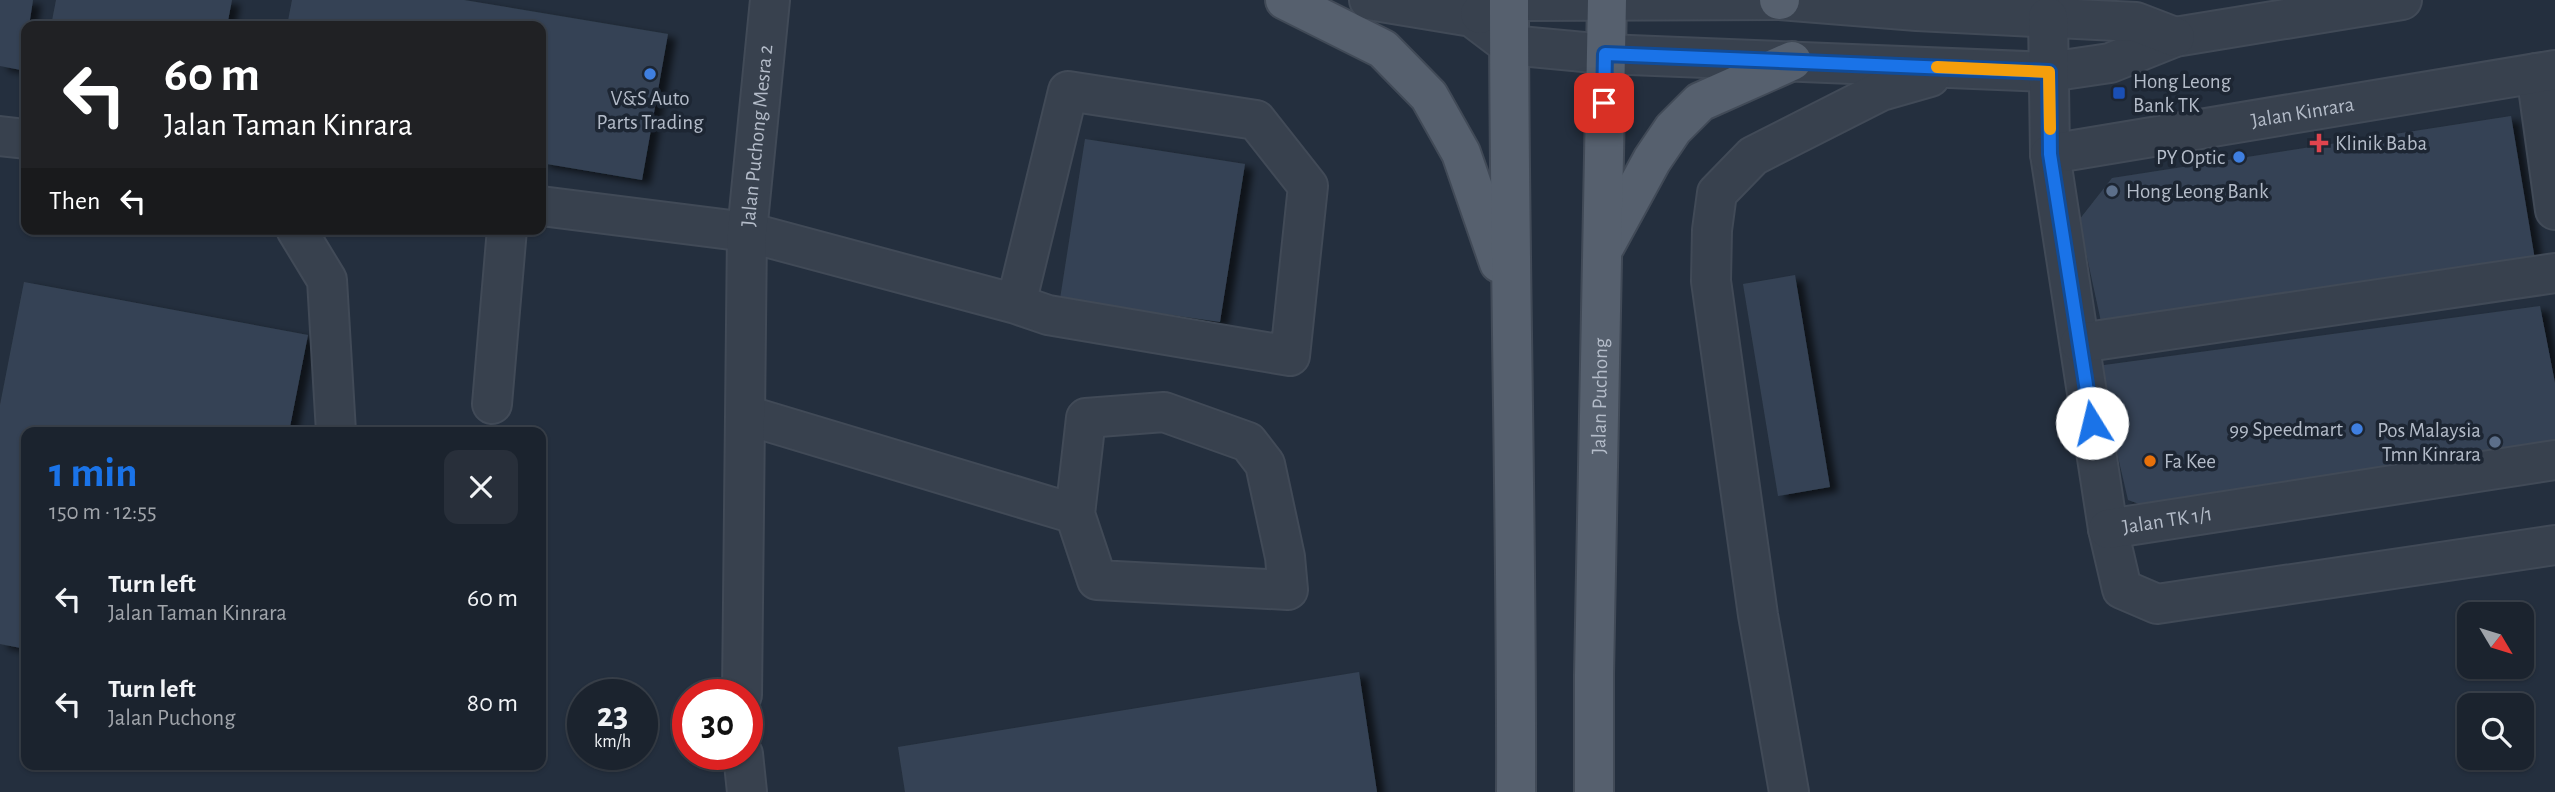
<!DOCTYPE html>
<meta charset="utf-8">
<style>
:root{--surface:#1b232e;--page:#282f3a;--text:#f1f3f6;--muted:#a0a4aa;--line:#39404a;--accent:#1a73e8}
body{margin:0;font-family:"Alegreya Sans",sans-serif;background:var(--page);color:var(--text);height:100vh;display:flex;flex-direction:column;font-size:26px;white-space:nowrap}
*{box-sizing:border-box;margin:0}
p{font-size:23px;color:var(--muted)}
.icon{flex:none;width:38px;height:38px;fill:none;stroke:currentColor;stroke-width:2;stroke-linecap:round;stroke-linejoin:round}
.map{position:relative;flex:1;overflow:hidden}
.panel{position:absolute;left:21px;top:427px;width:525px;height:343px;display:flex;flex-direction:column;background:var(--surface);border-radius:14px;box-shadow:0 2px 5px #0004,0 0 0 2px var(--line)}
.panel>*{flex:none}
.guide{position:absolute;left:21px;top:21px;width:525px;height:214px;border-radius:14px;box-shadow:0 2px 5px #0004,0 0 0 2px var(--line);background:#202124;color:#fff;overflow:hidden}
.needle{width:46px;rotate:128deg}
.buttons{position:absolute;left:2457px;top:602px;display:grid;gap:14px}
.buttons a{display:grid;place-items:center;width:77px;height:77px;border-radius:14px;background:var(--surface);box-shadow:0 2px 5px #0004,0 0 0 2px var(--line);font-size:35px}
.speed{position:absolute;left:567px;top:679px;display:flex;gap:14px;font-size:35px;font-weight:700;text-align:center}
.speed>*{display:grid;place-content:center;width:91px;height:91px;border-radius:50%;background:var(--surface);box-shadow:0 2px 5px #0004,0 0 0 2px var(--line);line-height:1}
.speed small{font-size:18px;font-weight:400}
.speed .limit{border:10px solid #d22;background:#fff;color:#111}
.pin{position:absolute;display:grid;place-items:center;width:60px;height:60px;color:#fff;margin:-30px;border-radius:14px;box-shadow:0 4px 10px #0006}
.me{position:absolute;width:77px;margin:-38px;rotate:351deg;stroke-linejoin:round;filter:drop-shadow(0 0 5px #0008)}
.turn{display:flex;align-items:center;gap:24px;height:147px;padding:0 28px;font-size:32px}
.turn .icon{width:91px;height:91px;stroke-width:2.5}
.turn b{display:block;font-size:49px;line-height:60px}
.then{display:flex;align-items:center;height:66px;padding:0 28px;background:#0003;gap:14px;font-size:26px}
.round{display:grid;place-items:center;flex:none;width:74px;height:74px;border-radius:14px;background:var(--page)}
.overview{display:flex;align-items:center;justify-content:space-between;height:119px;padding:0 28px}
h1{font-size:42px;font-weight:600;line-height:52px;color:var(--accent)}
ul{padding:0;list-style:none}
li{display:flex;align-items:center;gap:21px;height:105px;padding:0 28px}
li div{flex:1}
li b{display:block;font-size:26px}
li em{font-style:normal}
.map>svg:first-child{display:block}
</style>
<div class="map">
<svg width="2555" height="792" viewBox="0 0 2555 792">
<defs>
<filter id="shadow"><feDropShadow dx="8" dy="4.5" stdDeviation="3.5" flood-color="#0009"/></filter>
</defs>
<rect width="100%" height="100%" fill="#242f3e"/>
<path fill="#364354" filter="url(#shadow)" d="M0,0H33L29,26H26L21,70L0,66Z
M56,0H232L227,26H51Z
M292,0H464L668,34L642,180L541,163V26H287Z
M2511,116L2537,272L2103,331L2079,220L2112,178Z
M1085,139L1245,164L1220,322L1060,299Z
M1795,275L1830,487L1778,496L1743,284Z
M24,282L308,335L289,432H26V649L0,644V405Z
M2540,306L2555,383V448L2153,509L2128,500L2097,366Z
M1359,672L1377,792H905L898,747Z"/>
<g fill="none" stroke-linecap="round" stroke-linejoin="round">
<g stroke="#414a57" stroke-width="42">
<g id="minor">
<path d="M1369,0L1472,17L1509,45L1605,54L2049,72L2110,63L2175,37L2402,0"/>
<path d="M1480,14L1509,1L1780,0L1917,11L2136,22L2175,37"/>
<path d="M2048,17L2050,154L2108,529L2122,589L2157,604L2555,545"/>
<path d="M2536,73L2555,210"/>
<path d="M0,136L26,139"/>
<path id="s1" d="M2050,154L2555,70"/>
<path d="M541,206L747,232L1016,304L1068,91L1256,120L1308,186L1290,356L1048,315L1016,304"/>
<path d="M296,229L327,280L336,432"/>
<path d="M2080,343L2555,273"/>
<path d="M492,404L507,229"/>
<path d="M746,415L1075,514L1097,580L1288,590L1285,557L1265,464L1248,442L1164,412L1086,418L1075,514"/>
<path id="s2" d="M2108,529L2555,460"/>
<path id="s3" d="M742,695L747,232L770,0"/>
<path d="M743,754L747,792"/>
<path d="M1789,792L1758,615L1711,281L1712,230L1717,193L1753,156L1881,91L1930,77"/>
</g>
</g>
<g stroke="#414a57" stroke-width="42">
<g id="major">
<path d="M1285,0L1383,49L1429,96L1461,153L1499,263"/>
<path d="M1509,0C1509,264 1517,528 1516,792"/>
<path d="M1779,0H1780"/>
<path d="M1605,246L1652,160L1673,129L1700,102L1792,61"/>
<path id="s4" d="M1594,792V675L1607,0"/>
</g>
</g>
<use href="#minor" stroke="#38414e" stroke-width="38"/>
<use href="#major" stroke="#56606e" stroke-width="38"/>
</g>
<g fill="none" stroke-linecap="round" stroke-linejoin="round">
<g stroke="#114b97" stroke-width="18">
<path id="route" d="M1604,103L1605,54L2049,72L2050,154L2092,423"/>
</g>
<use href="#route" stroke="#1a73e8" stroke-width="12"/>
<path stroke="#f59e0b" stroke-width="12" d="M1937,67L2049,72L2050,129"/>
</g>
<g fill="#3f7fe0" stroke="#1d2633" stroke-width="2.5">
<circle cx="650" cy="74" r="7"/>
<circle cx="2239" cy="157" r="7"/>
<circle cx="2357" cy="429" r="7"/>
</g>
<rect fill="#1a4fb4" stroke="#1d2633" stroke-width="2.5" x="2112" y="86" width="14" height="14" rx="3.5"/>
<path fill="#e0444e" stroke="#1d2633" stroke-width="2.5" d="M2315.5 132.5h7v7h7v7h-7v7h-7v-7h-7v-7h7z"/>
<g fill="#5c6f8a" stroke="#1d2633" stroke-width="2.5">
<circle cx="2112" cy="191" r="7"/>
<circle cx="2495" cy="442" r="7"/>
</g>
<circle fill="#e8710a" stroke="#1d2633" stroke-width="2.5" cx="2150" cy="461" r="7"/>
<g text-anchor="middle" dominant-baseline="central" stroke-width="7" stroke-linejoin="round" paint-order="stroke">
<g font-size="21" fill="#b4bcc9" stroke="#1d2633" text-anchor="start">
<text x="2133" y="81">Hong Leong<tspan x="2133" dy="24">Bank TK</tspan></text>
<text x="650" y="98" text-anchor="middle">V&amp;S Auto<tspan x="650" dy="24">Parts Trading</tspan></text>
<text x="2335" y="143">Klinik Baba</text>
<text x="2225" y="157" text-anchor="end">PY Optic</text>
<text x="2126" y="191">Hong Leong Bank</text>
<text x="2343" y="429" text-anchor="end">99 Speedmart</text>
<text x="2481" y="430" text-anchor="end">Pos Malaysia<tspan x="2481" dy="24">Tmn Kinrara</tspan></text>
<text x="2164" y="461">Fa Kee</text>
</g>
<g font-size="21" fill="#b4bcc9" stroke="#1d2633">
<text stroke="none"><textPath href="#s1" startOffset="256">Jalan Kinrara</textPath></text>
<text stroke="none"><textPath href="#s3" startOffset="560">Jalan Puchong Mesra 2</textPath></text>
<text stroke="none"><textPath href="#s4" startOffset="396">Jalan Puchong</textPath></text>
<text stroke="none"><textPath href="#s2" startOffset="60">Jalan TK 1/1</textPath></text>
</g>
</g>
</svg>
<div class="buttons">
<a><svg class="needle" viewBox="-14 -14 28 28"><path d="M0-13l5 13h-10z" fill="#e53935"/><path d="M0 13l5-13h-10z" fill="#a0a4aa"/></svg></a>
<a><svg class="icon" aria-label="search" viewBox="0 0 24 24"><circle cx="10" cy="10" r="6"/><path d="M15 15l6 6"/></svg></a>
</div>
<div class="speed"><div>23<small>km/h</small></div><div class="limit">30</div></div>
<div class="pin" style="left:1604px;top:103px;background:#d93025"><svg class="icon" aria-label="arrive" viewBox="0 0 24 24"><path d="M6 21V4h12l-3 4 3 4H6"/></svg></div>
<svg class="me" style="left:2092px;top:423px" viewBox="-20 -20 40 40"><circle r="19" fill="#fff"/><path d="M0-13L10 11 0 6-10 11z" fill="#1a73e8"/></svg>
<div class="guide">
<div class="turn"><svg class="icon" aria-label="left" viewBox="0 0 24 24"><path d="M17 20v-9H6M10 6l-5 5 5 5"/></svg><div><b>60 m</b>Jalan Taman Kinrara</div></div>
<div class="then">Then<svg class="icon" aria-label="left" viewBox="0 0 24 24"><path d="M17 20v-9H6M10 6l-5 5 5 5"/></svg></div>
</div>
<section class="panel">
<div class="overview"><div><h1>1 min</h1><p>150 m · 12:55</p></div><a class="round"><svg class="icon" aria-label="close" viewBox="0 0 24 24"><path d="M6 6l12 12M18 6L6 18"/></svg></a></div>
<ul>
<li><svg class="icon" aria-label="left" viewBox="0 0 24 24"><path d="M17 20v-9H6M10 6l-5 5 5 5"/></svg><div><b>Turn left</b><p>Jalan Taman Kinrara</p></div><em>60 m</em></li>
<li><svg class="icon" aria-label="left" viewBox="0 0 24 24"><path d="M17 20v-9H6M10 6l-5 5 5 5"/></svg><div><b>Turn left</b><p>Jalan Puchong</p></div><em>80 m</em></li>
</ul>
</section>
</div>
